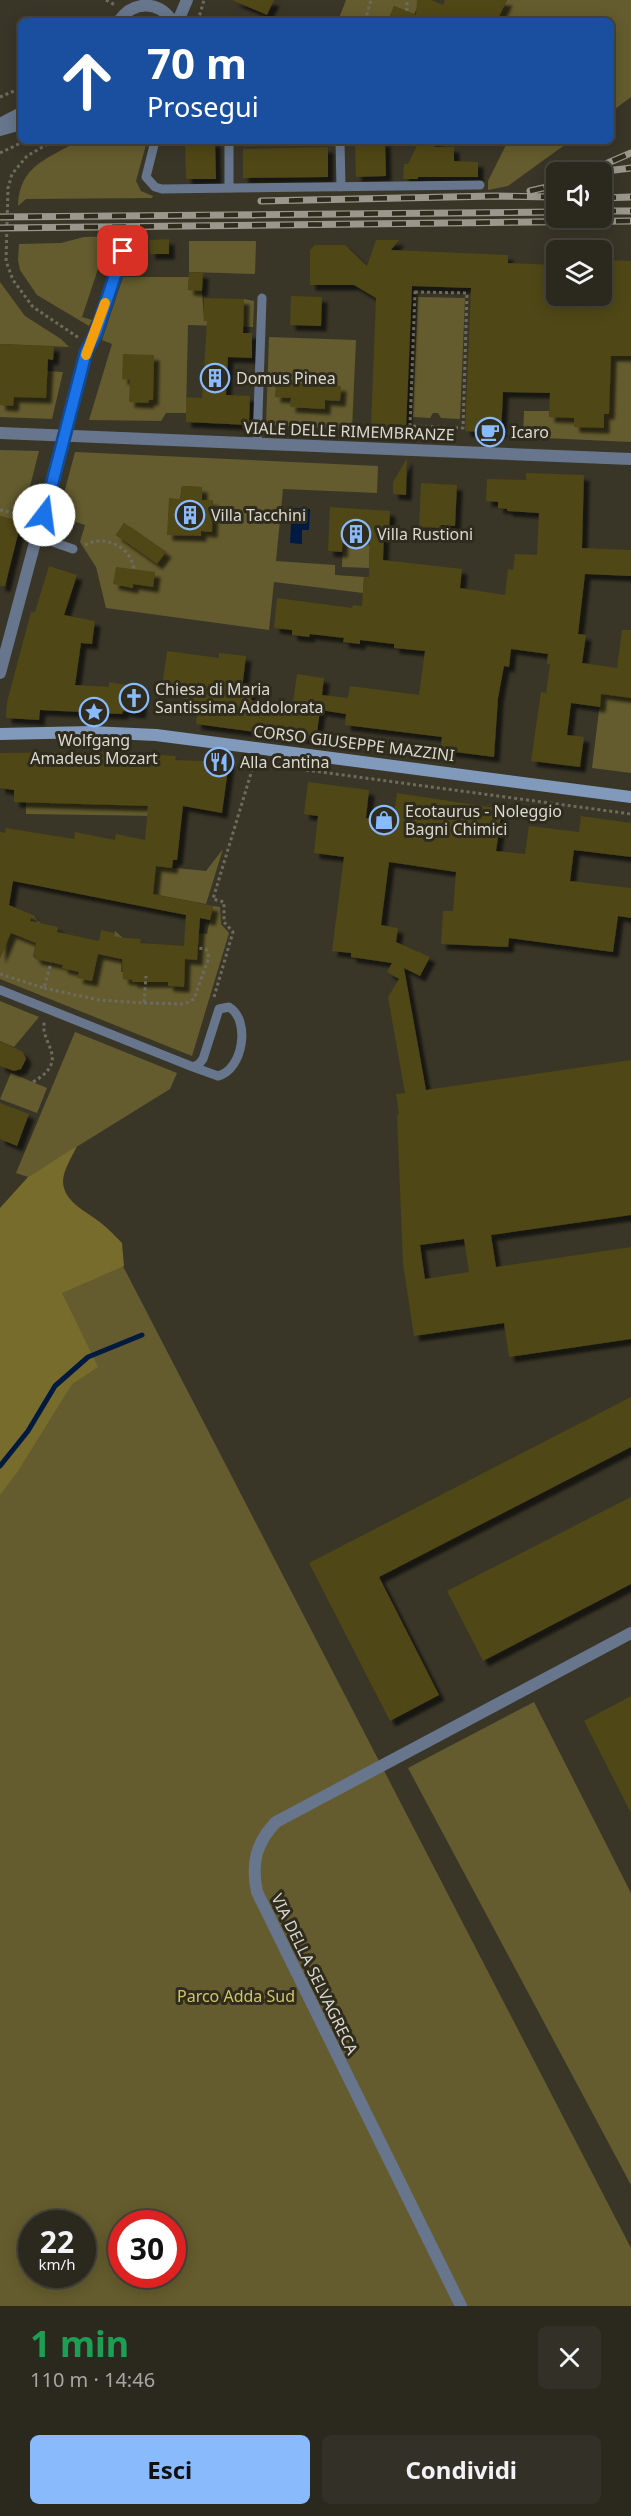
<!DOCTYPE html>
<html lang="it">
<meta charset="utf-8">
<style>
:root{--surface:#2b281e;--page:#333027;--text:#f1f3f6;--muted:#a6a6a4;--line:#47443c;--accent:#89bafc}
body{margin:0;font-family:"Noto Sans",sans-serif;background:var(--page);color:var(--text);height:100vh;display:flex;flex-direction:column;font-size:22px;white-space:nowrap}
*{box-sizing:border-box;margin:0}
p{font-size:20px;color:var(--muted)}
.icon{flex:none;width:33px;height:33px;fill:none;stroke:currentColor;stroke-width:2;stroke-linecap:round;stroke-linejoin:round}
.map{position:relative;height:2306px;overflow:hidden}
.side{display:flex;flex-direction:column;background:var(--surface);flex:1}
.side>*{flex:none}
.hud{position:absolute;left:18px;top:18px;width:596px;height:126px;border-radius:9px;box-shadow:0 3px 15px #0003,0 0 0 2px var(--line);background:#1a4fa0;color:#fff;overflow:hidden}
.fabs{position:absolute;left:546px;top:162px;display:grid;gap:12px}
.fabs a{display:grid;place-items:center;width:66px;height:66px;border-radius:9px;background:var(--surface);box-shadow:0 3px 15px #0003,0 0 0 2px var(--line);font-size:30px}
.speed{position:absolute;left:18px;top:2210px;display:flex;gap:12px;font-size:30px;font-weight:700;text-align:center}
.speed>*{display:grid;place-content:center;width:78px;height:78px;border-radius:50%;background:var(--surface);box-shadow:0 3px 15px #0003,0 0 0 2px var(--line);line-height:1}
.speed small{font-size:15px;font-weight:400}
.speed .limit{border:9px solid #d22;background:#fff;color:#111}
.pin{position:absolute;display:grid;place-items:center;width:51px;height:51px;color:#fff;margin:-26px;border-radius:12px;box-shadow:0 3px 9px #0006}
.me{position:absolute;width:66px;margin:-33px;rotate:15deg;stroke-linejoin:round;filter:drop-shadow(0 0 4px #0008)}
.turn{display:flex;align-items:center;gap:21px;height:126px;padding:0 30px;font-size:27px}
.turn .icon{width:78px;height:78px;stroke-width:2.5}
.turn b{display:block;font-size:42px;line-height:51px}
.round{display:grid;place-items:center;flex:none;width:63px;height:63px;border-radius:9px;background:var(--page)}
.summary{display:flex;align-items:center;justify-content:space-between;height:102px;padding:0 30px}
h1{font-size:36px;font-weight:700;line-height:45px;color:#1e9e55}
.button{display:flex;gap:12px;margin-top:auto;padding:12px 30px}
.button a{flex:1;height:69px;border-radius:9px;background:var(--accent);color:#111;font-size:24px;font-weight:700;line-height:69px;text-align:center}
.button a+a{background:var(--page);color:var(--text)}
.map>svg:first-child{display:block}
</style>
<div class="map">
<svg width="631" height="2306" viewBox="0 0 631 2306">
<defs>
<filter id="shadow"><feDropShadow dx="5.5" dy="5.5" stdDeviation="1.5" flood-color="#0009"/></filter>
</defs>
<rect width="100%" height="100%" fill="#393628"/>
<path fill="#645c2e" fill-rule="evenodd" d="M346,0H417L419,4L414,14L394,6L388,21H338Z
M507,0H631V97L611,112L610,21H497Z
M78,141H147L136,181L141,191L153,196L152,198L26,199L18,206C19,166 47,159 78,141Z
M508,141H570L508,186L488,190V181Z
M136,236V242H118L117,245L107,242L82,317L92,320L89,326L37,295L20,270L18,260L19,244L61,243L84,237Z
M189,241H256L255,274L189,272Z
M123,277H189L188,290L202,291L204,321L243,322L244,299L254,301L253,327L188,325L186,413H166L161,421L89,420L112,344L102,340Z
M0,282L25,316L61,339L69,347L0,344Z
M418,297L465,298L460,419L441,418L438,413H433L430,418L413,417Z
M269,337L356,340L352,429L266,425Z
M611,356H631V442L523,437L524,411H549V417L574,418L575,427L604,428V414L609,413Z
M47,371L63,372L52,419L0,417V405L13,406L14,397L45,398Z
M0,450L39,451L21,522L0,516Z
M75,452L378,466L377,493L283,489L276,561L335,565V575L364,577L363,593L274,582L269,630L106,608L96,567L80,542L85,525L58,516ZM182,486L202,487V500L213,501L212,531H201L200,536L179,535L169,499H180ZM124,523L166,552L157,564L116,535Z
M343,538L370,539L369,568L342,567Z
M601,694L631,698V773L592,768Z
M26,802L170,807L165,867L206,871L223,849L206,904L153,894L161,816L26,814Z
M213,906L220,907L221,924L229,933L192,1056L0,979V958L11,933L23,938L33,915L40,923L33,956L36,959L56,964L64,961L63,968L79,972L78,978L98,954L110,956L115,931L123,938L121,972H123V979L155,982H158L159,980H168V986L183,987L185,959L197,960L199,933L207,934Z
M0,1001L39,1017L14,1047L0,1041Z
M75,1032L177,1073L170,1089L28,1177L16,1173Z
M11,1073L47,1088L37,1113L0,1099Z
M0,1219L111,1243L631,2248V2306H0ZM32,2223H82V2274H32ZM122,2223H172V2274H122Z
M534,1702L631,1893V2185L408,1768Z"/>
<path fill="#776c2c" d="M77,1146C72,1157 63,1170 63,1182C64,1203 88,1212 101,1223C109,1229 115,1236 122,1243L124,1266L62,1293L98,1367L72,1384L18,1471L0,1495V1208L28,1177Z"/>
<path fill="#001a42" d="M292,508L310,509L309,530H302V544L290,543Z"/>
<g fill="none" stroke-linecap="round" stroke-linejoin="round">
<path stroke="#001a42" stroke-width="5" d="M0,1466L28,1431L55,1386L88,1357L142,1335"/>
</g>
<path fill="#4f4615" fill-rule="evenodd" filter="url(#shadow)" d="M232,0H274L267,15Z
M417,0H431L443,5L445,0H507L497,21H388L394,6L416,15Z
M185,141H215L216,179H186Z
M355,141H385L386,176L356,177Z
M419,141H437L434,147H454V161L478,162V177H418V179H403L404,164H408Z
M328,147V177L243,178V149Z
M169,239V254H150L149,240Z
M376,240H399L391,250L508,255V263L556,265V296H602V260L631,261V356H611L609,414H604V428L574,427V418L549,417L550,393L503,392L501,433L465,431L471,288L412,286L406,429L371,427L376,298L354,285H310V250L315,245H345L367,266Z
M189,272L203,273L202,291L188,290Z
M291,296L322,297L321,326L290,325Z
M204,298L244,299L243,333H252V358L228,357L226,395L250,396L249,425L186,422V397L202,398L207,321H204Z
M0,344L54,346L53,360L48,359L46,398L14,397L13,406L0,405Z
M123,354L154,355L153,400H149L148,403L129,402L130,380L122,379Z
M276,382L341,386L340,401L325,400V409L290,407L291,398L275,397Z
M407,458L406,495L393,494V482Z
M526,473L584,475L582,548L631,550V576L585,574L578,634L586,635L582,663L617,668L622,630H631V698L601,694L600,707L571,703L567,735L584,737L580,767L531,761L541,692L546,693L550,664H547L548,654L511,649L509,667L504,666L498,698L494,757L440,750L442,737L345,725L346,714L320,710L316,740L196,724L197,713L180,696V694L177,693L178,688L162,687L167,651L219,658V653L246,656L242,689L252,690L251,700L263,704L262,706L292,710L297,674L324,678L322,695L348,698L350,686L419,695L425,651L394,648V644L360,640V644L343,642L344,638L310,634L309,637L292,635V630L274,628L277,598L352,608L353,605L362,606L364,577H369L370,539L343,538L342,552L328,551L330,507L390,511L389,531H384L383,560L462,569L460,588L505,595L508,569L513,570L515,554L537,555L539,513L507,511V509L498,508V502L486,501L487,479L526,480Z
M421,483L457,485L455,526L441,525L440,528L419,527Z
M182,486L202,487V500H213L212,532L201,531V536L167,535L169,498L180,499Z
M0,516L21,522L5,586H0Z
M124,523L166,552L157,564L116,535Z
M49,566L77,575L64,615L95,621L92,644L81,643L75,685L109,687V682L144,688L140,713L123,711L122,714L40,710L39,720L6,718L7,702L31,612H35Z
M116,567L155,572L153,587L133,584V588L113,584Z
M116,752L176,756L175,760L229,762L222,813L183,806L177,860H173L172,868L156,866L153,894L213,906L210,920L200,918L197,960L185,959L184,987L168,986V982H132V980L123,979L122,959L98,954L92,981L77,978L79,972L62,968L63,965L35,959L36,957L33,956L36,943L11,933L0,958V832L5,833L6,828L74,839L75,832L115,840L116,834L145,840L148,806L14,802V790L0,788V753ZM13,881L186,915L184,946L140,943L141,939L114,937L115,933L101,930L99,941L57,932L58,927L30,921L33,915L9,905Z
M308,782L369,790L366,818L393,821L397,793L502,809L496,851L525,854L529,826L579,832L581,816L631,823V857L574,850L570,881L631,888V918L618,916L613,952L509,938L508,947L441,944L443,911H453L456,872L389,862L381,925L398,928L396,942L430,957L420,976L404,968L426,1090L631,1060V1215L491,1235L496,1267L631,1247V1339L509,1357L504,1323L414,1336L403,1264L397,1115L399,1114L396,1094L405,1093L388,997L399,979L387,972L392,963L351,957V953L332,951L344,857L314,853L318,816L304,814ZM464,1239L469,1272L425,1279L420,1245Z
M0,1041L23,1052L26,1059L21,1069L14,1071L0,1066Z
M0,1103L29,1114L17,1146L0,1139Z
M631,1397V1447L379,1577L439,1695L390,1721L309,1563Z
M631,1497V1584L483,1661L447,1591Z
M631,1696V1813L584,1721Z"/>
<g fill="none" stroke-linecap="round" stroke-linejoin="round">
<path stroke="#6d6b5e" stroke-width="3" stroke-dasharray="3 3" stroke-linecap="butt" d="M106,0L115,5
M407,11V0
M198,21L204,0
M365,21L371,0
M0,97L21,88
M53,141L27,156L12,174L8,188L6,261L13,280L33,307L79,338
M0,153L25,141
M415,292L467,293L463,428L410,426Z
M0,510L15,513
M85,545C105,534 131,547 134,569
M306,770L631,814
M0,974L44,988L51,963
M44,988L99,1000L144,1003L146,976
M214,997L233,932L224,922V902L213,899L255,760
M144,1003L184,1004L194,999L209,957L206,949L198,948
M33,1082C73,1059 37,1042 45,1020"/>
<path stroke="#67768c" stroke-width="9" d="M155,141L146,177L155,187L162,189L480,185
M229,141V188
M340,141L341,187
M86,352L96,333L123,251
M257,443L262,298
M38,537L73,549
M0,990L193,1067L218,1076C243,1070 251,1020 229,1007L219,1009L203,1059L199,1064L193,1067"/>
<path stroke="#67768c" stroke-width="12" d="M119,21C133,1 158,0 172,21
M178,21L187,0
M0,124L21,113
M0,130L21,124
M0,433L631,459
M0,673L86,352
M461,2306L257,1892C251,1863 256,1843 276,1822L631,1633"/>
<path stroke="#819abc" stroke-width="12" d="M0,734L91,732L156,735L631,797"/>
<g stroke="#9a988d" stroke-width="7">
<path id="rail" d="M587,172L631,153
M598,172L631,168
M530,191L556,185
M602,198L631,197
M261,201L495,196L556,197
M602,211H631
M0,217L556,212
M0,228L631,221"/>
</g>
<use href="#rail" stroke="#2f2c1e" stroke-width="4.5" stroke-dasharray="14" stroke-linecap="butt"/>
</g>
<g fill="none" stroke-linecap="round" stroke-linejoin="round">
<g stroke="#114b97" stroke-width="15">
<path id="route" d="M44,515L86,352L96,333L123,251"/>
</g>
<use href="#route" stroke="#1a73e8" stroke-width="10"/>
<path stroke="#f59e0b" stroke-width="10" d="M86,355L105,303"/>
</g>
<defs>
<g id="building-ring" transform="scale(1.5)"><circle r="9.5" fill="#2f2c1e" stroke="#89bafc" stroke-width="1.5"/><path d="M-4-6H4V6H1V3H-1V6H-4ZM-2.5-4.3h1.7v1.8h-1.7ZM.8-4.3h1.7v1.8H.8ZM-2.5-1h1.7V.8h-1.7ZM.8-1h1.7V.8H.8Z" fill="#89bafc"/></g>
<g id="cafe-ring" transform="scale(1.5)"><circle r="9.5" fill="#2f2c1e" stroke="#89bafc" stroke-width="1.5"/><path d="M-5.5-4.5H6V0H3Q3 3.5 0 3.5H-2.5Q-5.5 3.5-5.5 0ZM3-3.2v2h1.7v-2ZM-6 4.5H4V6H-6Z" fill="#89bafc"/></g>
<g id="church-ring" transform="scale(1.5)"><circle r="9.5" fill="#2f2c1e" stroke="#89bafc" stroke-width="1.5"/><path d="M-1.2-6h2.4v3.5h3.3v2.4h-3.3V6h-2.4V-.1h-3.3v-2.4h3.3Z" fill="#89bafc"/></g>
<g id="sight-ring" transform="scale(1.5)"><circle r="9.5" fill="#2f2c1e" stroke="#89bafc" stroke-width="1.5"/><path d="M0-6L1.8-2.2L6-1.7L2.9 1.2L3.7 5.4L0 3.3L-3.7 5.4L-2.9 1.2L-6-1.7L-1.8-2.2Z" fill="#89bafc"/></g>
<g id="restaurant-ring" transform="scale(1.5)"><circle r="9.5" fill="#2f2c1e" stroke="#89bafc" stroke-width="1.5"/><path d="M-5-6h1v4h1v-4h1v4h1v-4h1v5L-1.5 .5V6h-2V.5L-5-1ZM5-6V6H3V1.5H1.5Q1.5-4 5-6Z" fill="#89bafc"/></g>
<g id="shop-ring" transform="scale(1.5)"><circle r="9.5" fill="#2f2c1e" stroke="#89bafc" stroke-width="1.5"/><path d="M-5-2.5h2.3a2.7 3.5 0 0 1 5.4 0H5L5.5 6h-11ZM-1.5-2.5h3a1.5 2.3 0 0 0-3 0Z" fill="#89bafc"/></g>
</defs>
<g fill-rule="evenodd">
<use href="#building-ring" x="215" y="378"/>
<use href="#cafe-ring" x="490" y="432"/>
<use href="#building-ring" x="190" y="515"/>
<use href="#building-ring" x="356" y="534"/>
<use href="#church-ring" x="134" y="698"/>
<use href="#sight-ring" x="94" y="712"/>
<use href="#restaurant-ring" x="219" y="762"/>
<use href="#shop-ring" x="384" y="820"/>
</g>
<g text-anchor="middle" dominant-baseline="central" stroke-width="6" stroke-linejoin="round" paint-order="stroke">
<g font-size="16" fill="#dad9d0" stroke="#2f2c1e" text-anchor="start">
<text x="236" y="378">Domus Pinea</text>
<text x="511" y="432">Icaro</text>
<text x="211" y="515">Villa Tacchini</text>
<text x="377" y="534">Villa Rustioni</text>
<text x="155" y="689">Chiesa di Maria<tspan x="155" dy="18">Santissima Addolorata</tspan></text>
<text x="94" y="740" text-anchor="middle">Wolfgang<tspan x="94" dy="18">Amadeus Mozart</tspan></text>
<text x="240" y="762">Alla Cantina</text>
<text x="405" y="811">Ecotaurus - Noleggio<tspan x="405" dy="18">Bagni Chimici</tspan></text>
</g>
<g font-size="16" fill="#dad9d0" stroke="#2f2c1e">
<text transform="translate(349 431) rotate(2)">VIALE DELLE RIMEMBRANZE</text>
<text transform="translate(354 743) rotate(7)">CORSO GIUSEPPE MAZZINI</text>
<text transform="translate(315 1974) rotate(64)">VIA DELLA SELVAGRECA</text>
</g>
<g font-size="16" fill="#d5c468" stroke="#2f2c1e">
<text x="236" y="1996">Parco Adda Sud</text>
</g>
</g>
</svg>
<div class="fabs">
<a><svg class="icon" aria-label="sound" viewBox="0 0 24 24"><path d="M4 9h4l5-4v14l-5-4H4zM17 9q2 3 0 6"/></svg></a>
<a><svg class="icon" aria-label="layers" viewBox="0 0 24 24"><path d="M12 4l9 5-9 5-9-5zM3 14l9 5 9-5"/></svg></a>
</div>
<div class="speed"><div>22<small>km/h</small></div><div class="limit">30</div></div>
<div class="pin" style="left:123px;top:251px;background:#d93025"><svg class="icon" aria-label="arrive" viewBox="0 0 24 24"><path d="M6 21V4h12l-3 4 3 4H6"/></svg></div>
<svg class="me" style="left:44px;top:515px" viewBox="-20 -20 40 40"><circle r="19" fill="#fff"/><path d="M0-13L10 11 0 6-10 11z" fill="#1a73e8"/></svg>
<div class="hud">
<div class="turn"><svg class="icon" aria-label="ahead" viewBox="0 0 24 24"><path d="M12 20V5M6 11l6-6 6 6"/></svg><div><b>70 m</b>Prosegui</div></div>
</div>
</div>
<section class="side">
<div class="summary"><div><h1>1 min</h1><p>110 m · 14:46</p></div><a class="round"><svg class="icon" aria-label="close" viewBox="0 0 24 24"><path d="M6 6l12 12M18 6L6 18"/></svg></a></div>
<div class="button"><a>Esci</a><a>Condividi</a></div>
</section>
